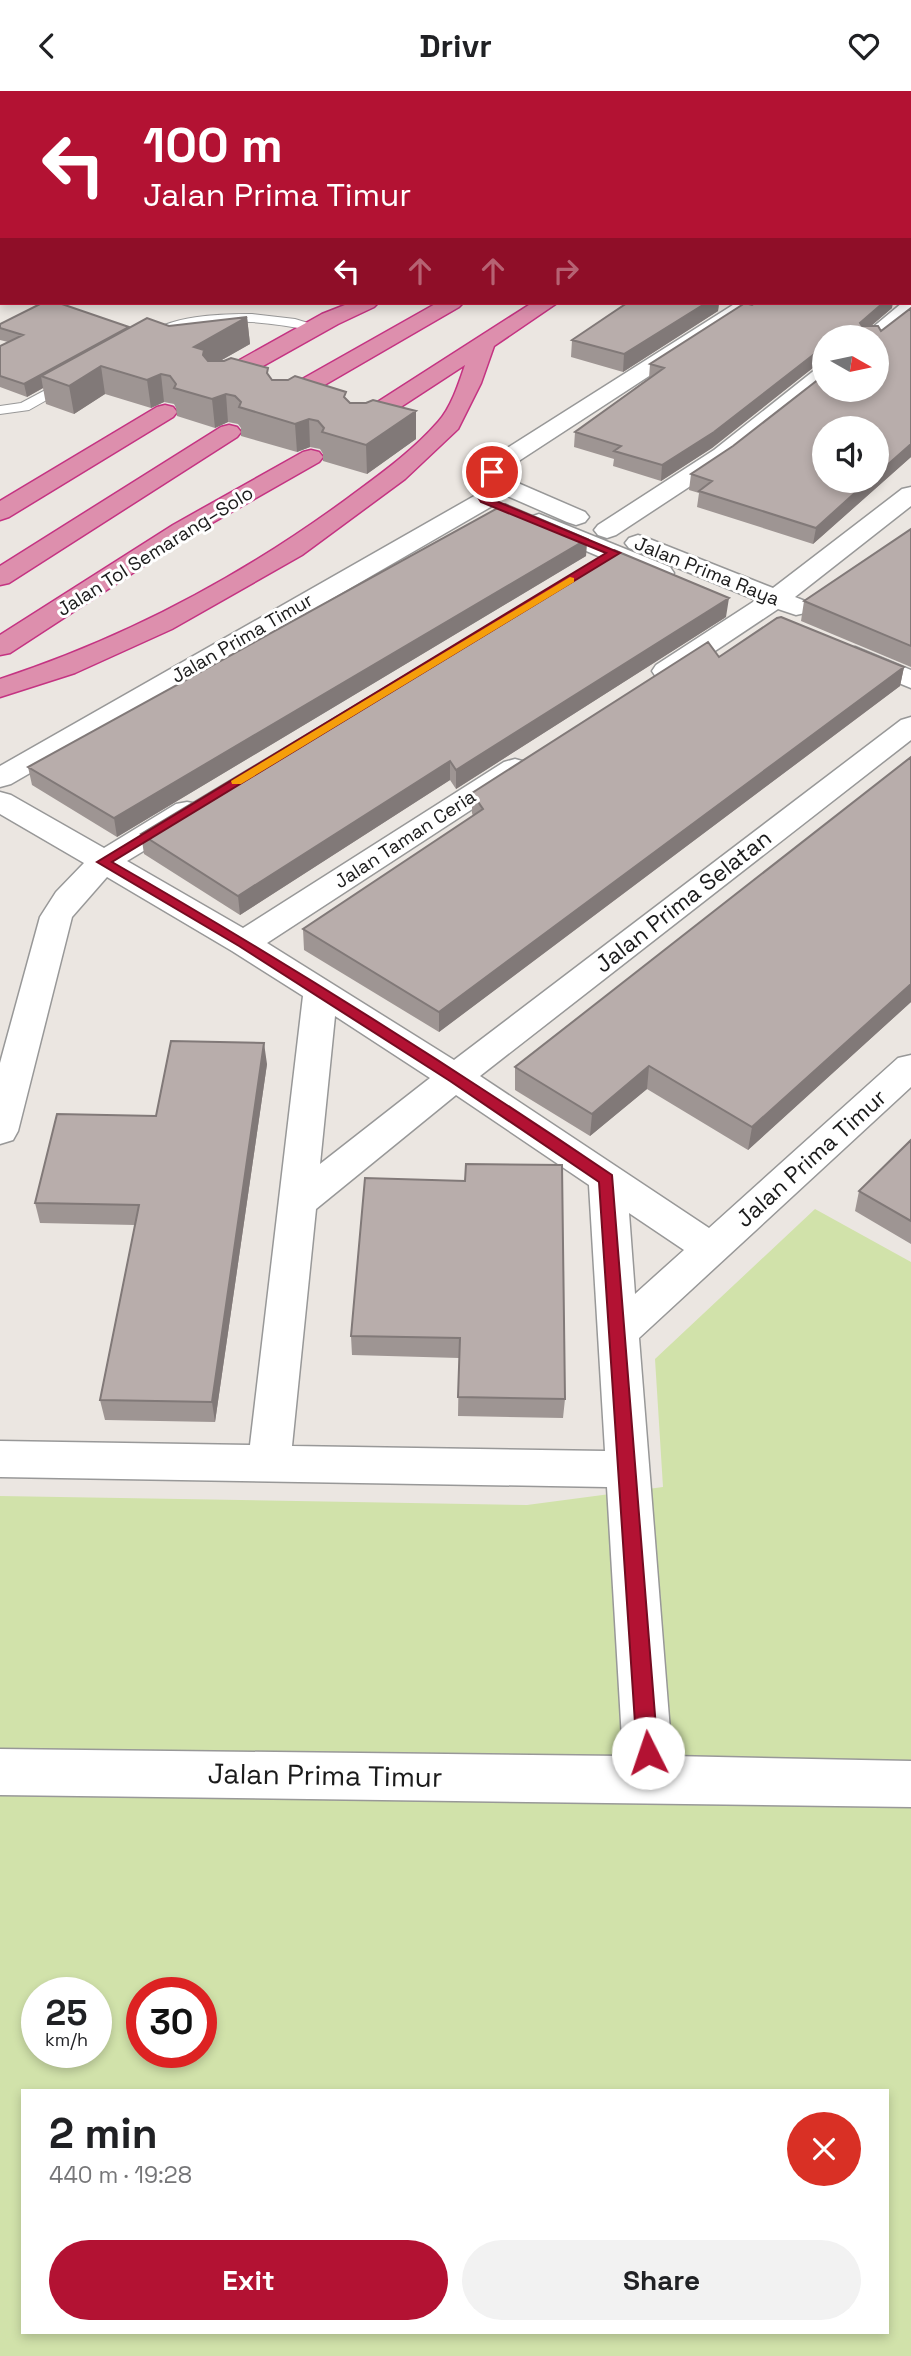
<!DOCTYPE html>
<meta charset="utf-8">
<style>
:root{--surface:#fff;--page:#f2f2f2;--text:#202124;--muted:#757577;--accent:#b31233}
body{margin:0;font-family:"Space Grotesk",sans-serif;background:var(--page);color:var(--text);height:100vh;display:flex;flex-direction:column;font-size:26px;white-space:nowrap}
*{box-sizing:border-box;margin:0}
p{font-size:23px;color:var(--muted)}
.icon{flex:none;width:38px;height:38px;fill:none;stroke:currentColor;stroke-width:2;stroke-linecap:round;stroke-linejoin:round}
.map{position:relative;flex:1;overflow:hidden}
.sheet{position:absolute;left:21px;top:1998px;width:868px;height:245px;display:flex;flex-direction:column;background:var(--surface);border-radius:0px;box-shadow:0 4px 10px #0003}
.sheet>*{flex:none}
.hud{position:absolute;left:0px;top:0px;width:912px;height:214px;box-shadow:0 4px 10px #0003;background:#b31233;color:#fff;overflow:hidden}
.needle{width:46px;rotate:99deg}
.fabs{position:absolute;left:812px;top:234px;display:grid;gap:14px}
.fabs a{display:grid;place-items:center;width:77px;height:77px;border-radius:50%;background:var(--surface);box-shadow:0 4px 10px #0003;font-size:35px}
.speed{position:absolute;left:21px;top:1886px;display:flex;gap:14px;font-size:35px;font-weight:700;text-align:center}
.speed>*{display:grid;place-content:center;width:91px;height:91px;border-radius:50%;background:var(--surface);box-shadow:0 4px 10px #0003;line-height:1}
.speed small{font-size:18px;font-weight:400}
.speed .limit{border:10px solid #d22;background:#fff;color:#111}
.pin{position:absolute;display:grid;place-items:center;width:60px;height:60px;color:#fff;margin:-30px;border:4px solid #fff;border-radius:50%;box-shadow:0 2px 7px #0007}
.me{position:absolute;width:77px;margin:-38px;rotate:356deg;stroke-linejoin:round;filter:drop-shadow(0 0 5px #0008)}
.turn{display:flex;align-items:center;gap:24px;height:147px;padding:0 28px;font-size:32px}
.turn .icon{width:91px;height:91px;stroke-width:2.5}
.turn b{display:block;font-size:49px;line-height:60px}
.lanes{display:flex;align-items:center;height:66px;padding:0 28px;background:#0003;justify-content:center;gap:35px;direction:ltr}
.lanes .off{opacity:.35}
.round{display:grid;place-items:center;flex:none;width:74px;height:74px;border-radius:37px;background:var(--page)}
.overview{display:flex;align-items:center;justify-content:space-between;height:119px;padding:0 28px}
h1{font-size:42px;font-weight:600;line-height:52px}
.action{display:flex;gap:14px;margin-top:auto;padding:14px 28px}
.action a{flex:1;height:80px;border-radius:42px;background:var(--accent);color:#fff;font-size:28px;font-weight:600;line-height:80px;text-align:center}
.action a+a{background:var(--page);color:var(--text)}
header{display:flex;justify-content:space-between;align-items:center;height:91px;padding:0 28px;background:var(--surface);font-size:32px;font-weight:600}
.map>svg:first-child{display:block}
</style>
<header><svg class="icon" aria-label="back" viewBox="0 0 24 24"><path d="M15 5l-7 7 7 7"/></svg>Drivr<svg class="icon" aria-label="heart" viewBox="0 0 24 24"><path d="M12 20l-8-8c-3-5 5-10 8-4 3-6 11-1 8 4z"/></svg></header>
<div class="map">
<svg width="911" height="2265" viewBox="0 0 911 2265">
<rect width="100%" height="100%" fill="#ebe6e1"/>
<path fill="#d1e2aa" fill-rule="evenodd" d="M815,1118L911,1171V2265H0V1405L527,1414L663,1396L655,1268ZM37,1902H96V1962H37ZM142,1902H201V1962H142ZM23,2000H887V2242H23Z"/>
<g fill="none" stroke-linecap="round" stroke-linejoin="round">
<g stroke="#989898" stroke-width="2">
<path id="service" d="M252,223L295,228L321,236L315,240C274,232 232,226 191,235C176,238 164,246 150,250L144,246C168,224 221,223 252,223Z
M70,286L75,287V293L29,319L0,323V315L21,312Z"/>
</g>
<g stroke="#989898" stroke-width="3">
<path id="minor" d="M910,158H911V170H910Z
M911,209V226L879,252L877,247H860L902,212H910Z
M736,212H761L505,379L504,386L585,421L589,426L585,431L576,434L567,431L482,394L479,389L485,371Z
M824,276V294L730,369L616,444L607,447L598,444L594,439L598,434L714,359L816,278Z
M911,396V415L795,506L805,510L809,516L805,522L796,524L778,518L676,586L666,588L656,586L652,580L656,574L756,509L629,457L625,452L629,447L638,444L647,447L773,497L902,398Z
M485,402L494,404L497,409L494,414L11,693L0,696V675L476,404Z
M539,423L670,476L674,482L670,488L661,490L652,488L530,436L526,431L530,426Z
M855,556L911,579V597L845,570L841,564L845,558Z
M911,626V649L480,985L709,1137L898,967L911,964V996L639,1247L672,1665L911,1670V1716L0,1704V1658L623,1665L607,1396L0,1386V1350L250,1354L303,905L232,860L107,786L72,826L18,1040L13,1049L0,1053V972L40,826L56,801L84,772L0,723V701L11,704L104,757L176,713L187,711L198,713L202,720L198,727L127,770L243,837L504,671L515,668L526,671L530,677L526,683L267,852L454,969L901,629ZM335,925L430,987L320,1073ZM456,1004L589,1094L605,1360L292,1355L316,1118ZM629,1122L684,1159L635,1203Z"/>
</g>
<g stroke="#c43382" stroke-width="3">
<path id="motorway" d="M860,0H880L859,2Z
M910,2H911V12H910Z
M350,212H378L374,216L338,233L227,295H211L208,290L211,285L322,223Z
M437,212H463L459,216L290,314H274L271,309L274,304Z
M532,212H557L494,255L481,292L458,338L405,388L302,464L172,538L75,582L0,606V588C123,548 240,486 344,410C376,386 411,362 438,331C451,317 459,292 465,274L367,338H351L347,333L351,328Z
M165,314L173,316L177,321L173,326L9,426L0,429V410L157,316Z
M229,334L237,336L241,341L237,346L9,492L0,494V475L221,336Z
M311,359L319,361L323,366L319,371L191,444L10,562L0,564V544L173,434L303,361Z"/>
</g>
<use href="#service" fill="#fff" fill-rule="evenodd"/>
<use href="#minor" fill="#fff" fill-rule="evenodd"/>
<use href="#motorway" fill="#dd8fad" fill-rule="evenodd"/>
</g>
<path fill="#9e9593" d="M177,0H631L637,2H184Z
M0,89H2V107H0Z
M2,109V171H0V110Z
M627,212H719L718,220L623,281L571,266L572,249Z
M752,214L892,217L871,235L881,240L911,217V366L813,453L697,416L699,402L689,399L691,383L877,299L824,247V274L814,276L712,357L661,390L613,375L614,368L574,356L575,341L649,287L650,273Z
M247,226L250,253L220,270L269,285L272,289L346,308L350,312L416,348L367,383L323,370V363L320,358L310,356L297,361L241,345V337L238,333L228,331L215,337L177,325L176,317L174,313L164,311L151,317L105,303L74,323L46,313L43,297L27,306L0,296V255L8,251L0,249V233L129,236V237L169,235Z
M911,438V576L801,530L804,510Z
M587,448L586,465L117,746L32,694L28,676Z
M726,526L456,698L450,689L240,824L144,763L141,743Z
M719,566L904,576L900,595L439,941L304,859L303,838L473,725L472,722V702Z
M911,666V911L748,1059L647,998L590,1045L515,999V976Z
M267,973L215,1331L105,1329L100,1309L135,1134L40,1132L35,1112L156,1025Z
M911,1049V1153L855,1120L859,1100Z
M365,1087L565,1308L563,1327L458,1325L459,1267L352,1264L351,1245Z"/>
<path fill="#817978" d="M706,212H719L718,220L623,281L624,263Z
M883,212H893L892,217L857,247L860,232Z
M247,226L250,253L206,278L194,256Z
M129,236L131,248L41,285L43,297L27,306L24,293Z
M824,260V274L814,276L712,357L661,390L662,374L817,261Z
M101,275L105,303L74,323L69,295Z
M161,283L164,311L151,317L147,289Z
M226,303L228,331L215,337L212,308Z
M416,320V348L367,383L366,354Z
M309,328L310,356L297,361L295,333Z
M911,353V366L813,453L816,437L868,390H877V383Z
M587,448L586,465L117,746L114,727Z
M729,507L726,526L456,698V679Z
M904,576L900,595L439,941V921Z
M450,670V689L240,824L238,805Z
M911,893V911L748,1059L752,1036Z
M264,952L267,973L215,1331L212,1311Z
M649,975L647,998L590,1045L592,1023Z"/>
<path fill="#b8adab" stroke="#817978" stroke-width="2" d="M0,0H157L159,2H2V54L0,53Z
M218,0H631L637,2H224Z
M2,57V76L0,74V62Z
M910,65L911,67L910,100Z
M910,105L911,106V144L910,146Z
M2,109V160H0V110Z
M42,212H59L129,236L24,293L0,285V255L23,244L0,237V233Z
M627,212H706L624,263L572,249Z
M745,212L752,214L755,212H883L860,232L862,235H878L881,240L911,217V353L877,383V338H824V390H868L816,437L699,400L712,390L691,383L733,355L824,284V299H877V247H824V260L817,261L714,341L662,374L614,360L621,355L575,341L664,277L650,273Z
M247,226L194,256L204,259L203,264L208,270H224L231,267L268,277L267,282L272,289H288L295,285L346,301L344,306L350,312H366L373,309L416,320L366,354L322,341L324,337L318,330L309,328L295,333L239,316L241,311L235,305L226,303L212,308L174,297L176,293L170,285L161,283L147,289L101,275L69,295L41,285L147,227L169,235Z
M505,413L587,448L114,727L28,676Z
M911,438V555L804,510Z
M614,459L729,507L456,679L450,670L238,805L141,743Z
M781,526L904,576L439,921L303,838L483,718L472,702L708,551L719,566L777,527Z
M911,666V893L752,1036L649,975L592,1023L515,976Z
M171,950L264,952L212,1311L100,1309L139,1114L35,1112L57,1023L156,1025Z
M911,1049V1130L859,1100Z
M466,1073L562,1074L565,1308L458,1306L460,1247L351,1245L365,1087L465,1090Z"/>
<path fill="#b31233" stroke="#740c21" stroke-width="2" d="M488,378L497,381L496,389L484,401L489,407L620,462L112,771C283,869 449,974 612,1084L658,1662L655,1669L648,1672L640,1669L637,1662L599,1091L450,990L239,855L97,771L606,462L481,411L474,400L486,388Z"/>
<path fill="#f59e0b" d="M570,486L574,487V491L241,693H232L231,690Z"/>
<g text-anchor="middle" dominant-baseline="central" stroke-width="6" stroke-linejoin="round" paint-order="stroke">
<g font-size="19" fill="#1b1b1b" stroke="#fff">
<text transform="translate(155 460) rotate(-32)">Jalan Tol Semarang–Solo</text>
<text transform="translate(707 480) rotate(22)">Jalan Prima Raya</text>
<text transform="translate(242 547) rotate(-30)">Jalan Prima Timur</text>
<text transform="translate(405 748) rotate(-33)">Jalan Taman Ceria</text>
</g>
<g font-size="23" fill="#1b1b1b" stroke="#fff">
<text transform="translate(683 810) rotate(-38)">Jalan Prima Selatan</text>
<text transform="translate(811 1067) rotate(-42)">Jalan Prima Timur</text>
</g>
<g font-size="28" fill="#1b1b1b" stroke="#fff">
<text transform="translate(325 1684) rotate(1)">Jalan Prima Timur</text>
</g>
</g>
</svg>
<div class="fabs">
<a><svg class="needle" viewBox="-14 -14 28 28"><path d="M0-13l5 13h-10z" fill="#e53935"/><path d="M0 13l5-13h-10z" fill="#757577"/></svg></a>
<a><svg class="icon" aria-label="sound" viewBox="0 0 24 24"><path d="M4 9h4l5-4v14l-5-4H4zM17 9q2 3 0 6"/></svg></a>
</div>
<div class="speed"><div>25<small>km/h</small></div><div class="limit">30</div></div>
<div class="pin" style="left:492px;top:381px;background:#d93025"><svg class="icon" aria-label="arrive" viewBox="0 0 24 24"><path d="M6 21V4h12l-3 4 3 4H6"/></svg></div>
<svg class="me" style="left:648px;top:1662px" viewBox="-20 -20 40 40"><circle r="19" fill="#fff"/><path d="M0-13L10 11 0 6-10 11z" fill="#b31233"/></svg>
<div class="hud">
<div class="turn"><svg class="icon" aria-label="left" viewBox="0 0 24 24"><path d="M17 20v-9H6M10 6l-5 5 5 5"/></svg><div><b>100 m</b>Jalan Prima Timur</div></div>
<div class="lanes"><svg class="icon" aria-label="left" viewBox="0 0 24 24"><path d="M17 20v-9H6M10 6l-5 5 5 5"/></svg><svg class="icon off" aria-label="ahead" viewBox="0 0 24 24"><path d="M12 20V5M6 11l6-6 6 6"/></svg><svg class="icon off" aria-label="ahead" viewBox="0 0 24 24"><path d="M12 20V5M6 11l6-6 6 6"/></svg><svg class="icon off" aria-label="right" viewBox="0 0 24 24"><path d="M7 20v-9h11M14 6l5 5-5 5"/></svg></div>
</div>
<section class="sheet">
<div class="overview"><div><h1>2 min</h1><p>440 m · 19:28</p></div><a class="round" style="background:#d93025;color:#fff"><svg class="icon" aria-label="close" viewBox="0 0 24 24"><path d="M6 6l12 12M18 6L6 18"/></svg></a></div>
<div class="action"><a>Exit</a><a>Share</a></div>
</section>
</div>
